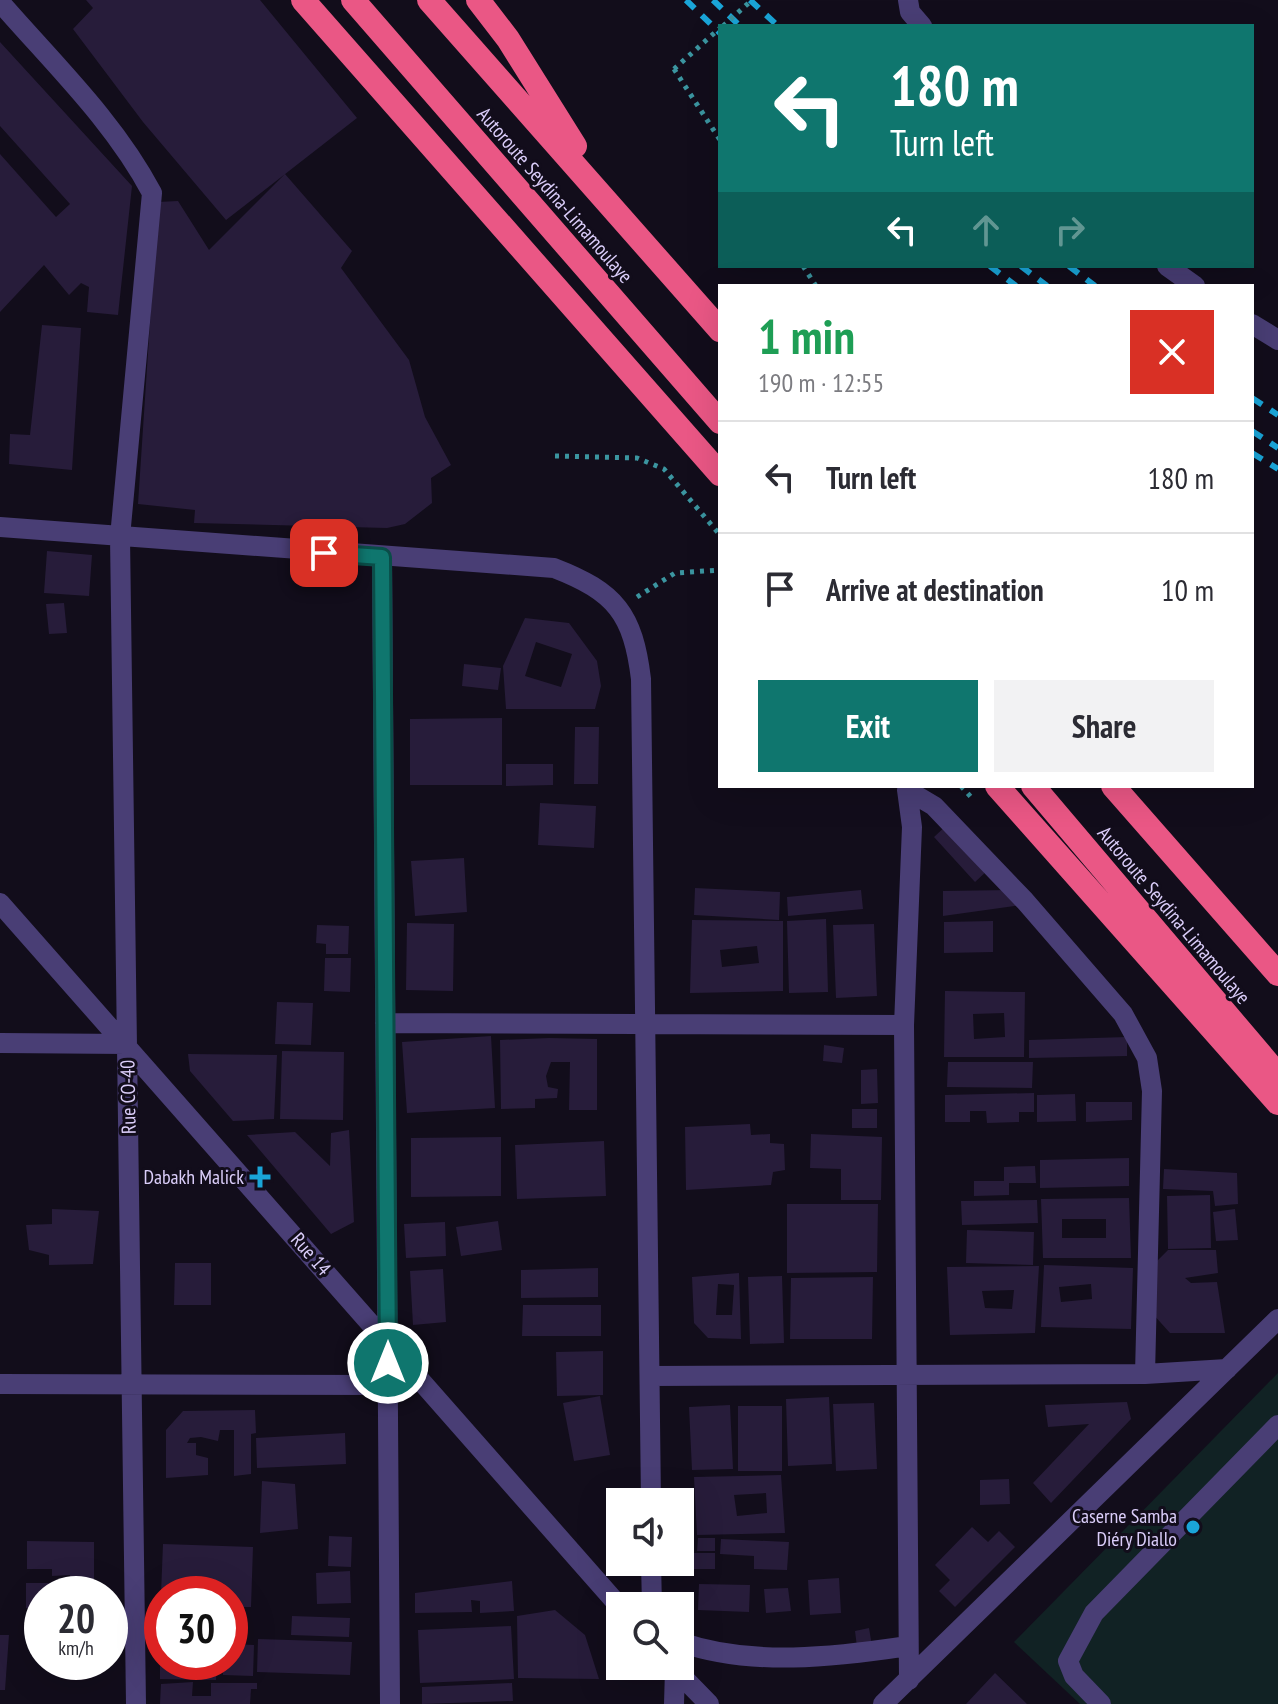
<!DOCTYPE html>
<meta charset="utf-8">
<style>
:root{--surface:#fff;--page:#f2f2f3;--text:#2b2b33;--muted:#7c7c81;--line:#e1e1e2;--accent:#0f766e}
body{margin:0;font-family:"PT Sans Narrow",sans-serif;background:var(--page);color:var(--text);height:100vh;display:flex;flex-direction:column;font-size:30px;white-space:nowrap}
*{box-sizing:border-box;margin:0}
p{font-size:26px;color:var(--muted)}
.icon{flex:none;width:44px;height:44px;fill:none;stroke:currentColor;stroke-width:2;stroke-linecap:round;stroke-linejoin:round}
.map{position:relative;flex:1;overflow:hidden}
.sheet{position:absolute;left:718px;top:284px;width:536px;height:504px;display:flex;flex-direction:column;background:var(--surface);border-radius:0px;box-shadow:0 8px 32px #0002}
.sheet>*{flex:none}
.hud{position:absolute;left:718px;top:24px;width:536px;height:244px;border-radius:0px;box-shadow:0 8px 32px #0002;background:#0f766e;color:#fff;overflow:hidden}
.tools{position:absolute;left:606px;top:1488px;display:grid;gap:16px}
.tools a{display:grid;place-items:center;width:88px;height:88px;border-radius:0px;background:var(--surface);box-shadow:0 8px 32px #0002;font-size:40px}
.speed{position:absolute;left:24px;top:1576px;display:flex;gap:16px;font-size:40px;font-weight:700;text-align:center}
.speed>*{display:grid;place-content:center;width:104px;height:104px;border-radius:50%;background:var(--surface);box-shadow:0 8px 32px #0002;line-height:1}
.speed small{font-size:20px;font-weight:400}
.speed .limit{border:12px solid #d22;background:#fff;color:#111}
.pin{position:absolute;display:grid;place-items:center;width:68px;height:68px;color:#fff;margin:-34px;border-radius:16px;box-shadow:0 4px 12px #0006}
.me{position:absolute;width:88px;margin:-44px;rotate:0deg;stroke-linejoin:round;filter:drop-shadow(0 0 6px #0008)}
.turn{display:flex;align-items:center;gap:28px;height:168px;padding:0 40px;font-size:36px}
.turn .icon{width:104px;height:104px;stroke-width:2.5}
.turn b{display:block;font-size:56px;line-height:68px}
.lanes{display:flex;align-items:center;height:76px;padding:0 40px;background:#0003;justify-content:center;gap:40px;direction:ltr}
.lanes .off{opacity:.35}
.round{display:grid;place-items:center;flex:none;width:84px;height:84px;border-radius:0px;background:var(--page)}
.overview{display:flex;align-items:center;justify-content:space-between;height:136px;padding:0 40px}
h1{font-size:48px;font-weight:800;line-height:60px;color:#1e9e55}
.cta{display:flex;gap:16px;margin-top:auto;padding:16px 40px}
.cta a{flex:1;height:92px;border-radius:0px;background:var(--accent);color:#fff;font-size:32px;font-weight:800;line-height:92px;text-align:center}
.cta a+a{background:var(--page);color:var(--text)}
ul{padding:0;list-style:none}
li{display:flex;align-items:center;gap:24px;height:112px;padding:0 40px;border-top:2px solid var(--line)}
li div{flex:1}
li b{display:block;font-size:30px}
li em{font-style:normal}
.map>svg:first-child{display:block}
</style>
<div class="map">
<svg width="1278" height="1704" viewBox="0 0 1278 1704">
<rect width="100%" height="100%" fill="#120d1b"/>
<path fill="#112224" d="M1278,1373V1704H1080L1014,1642Z"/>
<path fill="#271c3a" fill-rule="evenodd" d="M86,0H260L357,118L226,220L143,122L73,29L93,8Z
M0,42L132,186L118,315L87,312L89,287L81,283L69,295L44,265L0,312V154L56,217L70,204L0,126Z
M285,174L352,251L341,268L409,360L425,417L451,465L431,478L432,503L405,524L387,528L194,523L195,510L138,504L158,202L178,201L209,250Z
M42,325L81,328L72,470L9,464L10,434L30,435Z
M47,551L92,555L89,596L44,593Z
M64,603L67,633L49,634L46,604Z
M525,618L569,623L597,661L601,686L595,709H506L503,666ZM536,642L572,654L561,687L525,676Z
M464,664L501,668L498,690L462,686Z
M502,718V785H410V719Z
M575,727H599L598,784H574Z
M506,764H553V785L506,786Z
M540,803L596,806L594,848L538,845Z
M948,824L988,870L975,882L934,837Z
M464,858L467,912L415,916L411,861Z
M695,888L780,892L779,920L694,915Z
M861,890L863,909L788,916L787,897Z
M1011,890L1021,905L943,916V891Z
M826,919L828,992L789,993L787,921Z
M692,920L783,921V991L690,993ZM757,946L759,963L722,967L720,950Z
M993,921V952L944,953V922Z
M407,923L454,924L453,991L406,990Z
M874,924L877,996L836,998L833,925Z
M317,925L349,926L348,954H326V944L316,943Z
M325,958H351L350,992L324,991Z
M945,991L1025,992L1024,1057H944ZM1004,1013L1005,1037L974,1039L973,1014Z
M277,1002L313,1003L311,1045L275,1044Z
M491,1036L495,1108L407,1113L402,1042Z
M1127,1037V1056L1029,1058V1040Z
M549,1038L597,1039V1110H569L570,1062H551L546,1076L548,1087L558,1089L557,1098L535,1099V1108L501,1109L500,1040Z
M824,1045L844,1048L842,1063L823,1061Z
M282,1051L344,1052L343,1120L280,1119Z
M188,1054L277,1055L274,1119L233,1121L190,1071Z
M948,1062H1033L1032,1088L947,1087Z
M877,1069L878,1103L861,1104V1070Z
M1034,1093V1112H1019V1122L987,1123L986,1111H970V1122H945V1095Z
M1075,1094L1076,1121L1037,1122V1095Z
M1086,1102H1132V1120L1086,1122Z
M852,1109H877V1128H852Z
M750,1124L751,1135L770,1134V1143L784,1144L785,1170L773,1172L771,1185L686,1190L685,1127Z
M349,1130L354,1222L331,1234L247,1135L295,1132L330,1166L331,1133Z
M811,1134L882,1137L881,1200H841V1169L810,1168Z
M501,1137V1196L411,1197V1138Z
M604,1141L606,1196L517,1199L515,1145Z
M1129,1158V1186L1040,1188V1160Z
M1035,1166L1036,1183H1009V1195L974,1196V1181H1004V1167Z
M1164,1169L1237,1173L1238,1204L1215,1206L1213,1191L1163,1189Z
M1210,1195L1211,1248L1168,1249L1167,1196Z
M1129,1198L1131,1258H1043L1041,1199ZM1062,1219H1106V1238H1062Z
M1037,1200L1038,1223L962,1225L961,1201Z
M787,1204H878L877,1272L787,1273Z
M52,1209L99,1211L93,1264L49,1265V1255L29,1250L26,1225L52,1224Z
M1235,1209L1238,1240L1216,1241L1213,1212Z
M498,1221L502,1250L461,1256L456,1227Z
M445,1222L446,1256L406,1258L404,1224Z
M967,1230L1034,1232L1033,1265L966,1263Z
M1168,1250H1216L1218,1273L1185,1278L1191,1283L1217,1282L1225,1333H1170L1152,1313L1155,1263Z
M175,1263H211V1305H174Z
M1044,1265L1133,1268L1131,1329L1041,1327ZM1091,1284L1092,1299L1061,1302L1059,1287Z
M1039,1266L1035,1333L950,1335L947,1267ZM1014,1290L1012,1309L985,1308L982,1291Z
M598,1268V1297L521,1298V1270Z
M443,1269L446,1322L413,1325L410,1271Z
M739,1273L741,1339L708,1338L694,1323L692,1277ZM718,1284L734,1285L732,1315H716Z
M782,1276L784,1343L750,1344L748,1277Z
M873,1277L872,1339H790L791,1278Z
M523,1305H601V1336H522Z
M603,1351V1395L557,1396L556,1352Z
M600,1396L610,1455L574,1461L563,1403Z
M829,1397L832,1464L788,1466L786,1399Z
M1127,1402L1131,1419L1051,1503L1033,1483L1089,1424L1048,1427L1045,1405Z
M874,1403L877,1469L836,1471L833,1404Z
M730,1405L733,1469L692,1470L689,1407Z
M738,1406H782V1471H738Z
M255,1410L256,1433L251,1434V1474L234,1476V1430H220L218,1441L201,1437L190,1438L187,1443H196V1455L208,1458V1475L166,1478V1430L183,1411Z
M345,1433L346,1464L257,1468L256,1438Z
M781,1475L785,1533L697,1535L694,1477ZM766,1493L767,1513L737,1516L734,1495Z
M1009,1479L1010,1504L980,1505V1480Z
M262,1481L295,1484L298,1529L260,1533Z
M972,1527L988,1542L999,1531L1015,1547L955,1607L939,1591L950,1580L935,1565Z
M329,1536L352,1537L351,1567L328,1566Z
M698,1538H715V1551H697Z
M721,1539L789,1542L787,1570L754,1569V1556L720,1554Z
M27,1541L94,1542V1594H42V1608H26V1583H70V1575L52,1576V1569H27Z
M163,1544L253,1547L251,1607H230V1594H161Z
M690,1553H715V1569H690Z
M350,1571L351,1603L317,1604L316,1573Z
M839,1578L841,1613L810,1615L808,1580Z
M512,1581L514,1611L480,1613V1601L471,1600L472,1612L415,1613V1593Z
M699,1584L750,1585L749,1612L698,1610Z
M788,1588L791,1611L766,1613L764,1589Z
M555,1610L585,1635L599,1679L518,1678L517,1616Z
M292,1616L350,1618L349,1637L291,1635Z
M511,1626L514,1679L420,1683L418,1630Z
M869,1628L872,1646L857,1647L855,1631Z
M0,1635H9L5,1690H0Z
M258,1639L352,1642L350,1675L257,1672Z
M230,1644L254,1645L253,1676L223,1675V1662H230Z
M160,1662H217L216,1680L160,1679Z
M995,1673L1027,1704H966Z
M193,1682L192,1696H211V1683H257V1689H251L250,1704H160L161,1684Z
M512,1683L513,1701L422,1704V1687Z"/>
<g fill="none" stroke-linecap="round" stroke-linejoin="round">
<path stroke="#3b95a0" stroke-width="5" stroke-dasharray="4 6" stroke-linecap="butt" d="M674,69L720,140
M803,266L816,286
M555,456L637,458L664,469L720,535
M637,597L675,573L720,570
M961,786L971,797"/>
<path stroke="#493e75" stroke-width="20" d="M908,0L910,12L922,26
M0,2C53,63 114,121 152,193L120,537L136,1704
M1167,266L1195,286
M1252,324L1278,340
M0,527L554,568C616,592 633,614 641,679L651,1502
M382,557L390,1704
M907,790L912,827L904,1025L909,1680
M907,790L934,806L1025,901L1123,1014L1147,1058L1152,1091L1145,1374
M0,903L620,1607
M385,1023L904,1025
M0,1043L127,1044
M650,1376L1145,1374L1227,1369
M0,1384L388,1385
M651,1562L652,1606
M680,1642C751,1667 835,1657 908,1646
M672,1666L709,1704
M674,1704L675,1669
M883,1704L1278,1319
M1101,1704L1074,1676L1068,1661L1094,1613L1278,1425"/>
<path stroke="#ea5785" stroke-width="24" d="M303,0L720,474
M353,0L720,422
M429,0L720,330
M478,0L508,39L575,146
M997,786L1278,1103
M1033,786L1278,1075
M1113,786L1278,974"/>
<path stroke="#1aa5d8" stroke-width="6" stroke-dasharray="12 10" stroke-linecap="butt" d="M686,0L720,33
M713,0L740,26
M750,0L778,26
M990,266L1016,286
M1021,266L1047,286
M1069,266L1095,286
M1252,398L1278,415
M1252,431L1278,448
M1252,453L1278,469"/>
<path stroke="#3b95a0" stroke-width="5" stroke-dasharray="4 6" stroke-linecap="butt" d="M723,26L752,0
M674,69L720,28"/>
</g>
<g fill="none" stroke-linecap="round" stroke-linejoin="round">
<g stroke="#0a4d48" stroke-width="20">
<path id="route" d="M324,553L382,557L388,1363"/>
</g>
<use href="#route" stroke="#0f766e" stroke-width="14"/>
</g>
<g fill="#1aa5d8" stroke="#120d1b" stroke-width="3">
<path d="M256 1165h8v8h8v8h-8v8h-8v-8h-8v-8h8z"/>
<circle cx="1193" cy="1527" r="8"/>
</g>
<g text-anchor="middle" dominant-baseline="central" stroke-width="6" stroke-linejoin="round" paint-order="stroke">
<g font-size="20" fill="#dacdf9" stroke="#120d1b">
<text transform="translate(555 195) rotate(49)">Autoroute Seydina-Limamoulaye</text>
<text transform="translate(1174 915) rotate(50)">Autoroute Seydina-Limamoulaye</text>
<text transform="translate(128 1097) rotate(-91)">Rue CO-40</text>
<text transform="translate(311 1254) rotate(49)">Rue 14</text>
</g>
<g font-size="20" fill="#dacdf9" stroke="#120d1b" text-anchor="end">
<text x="244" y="1177">Dabakh Malick</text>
<text x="1177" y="1516">Caserne Samba<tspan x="1177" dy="23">Diéry Diallo</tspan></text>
</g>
</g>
</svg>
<div class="tools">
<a><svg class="icon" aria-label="sound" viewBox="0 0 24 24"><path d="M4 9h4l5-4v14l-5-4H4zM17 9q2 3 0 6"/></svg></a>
<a><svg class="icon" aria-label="search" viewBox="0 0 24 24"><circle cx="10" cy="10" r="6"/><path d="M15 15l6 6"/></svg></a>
</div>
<div class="speed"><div>20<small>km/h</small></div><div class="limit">30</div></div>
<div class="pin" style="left:324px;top:553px;background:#d93025"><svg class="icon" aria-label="arrive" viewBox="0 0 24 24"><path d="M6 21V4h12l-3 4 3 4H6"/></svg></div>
<svg class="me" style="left:388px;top:1363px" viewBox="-20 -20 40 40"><circle r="17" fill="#0f766e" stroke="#fff" stroke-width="3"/><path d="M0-11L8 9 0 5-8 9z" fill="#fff"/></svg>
<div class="hud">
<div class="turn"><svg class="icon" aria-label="left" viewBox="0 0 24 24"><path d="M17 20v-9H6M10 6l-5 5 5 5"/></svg><div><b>180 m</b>Turn left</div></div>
<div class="lanes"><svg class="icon" aria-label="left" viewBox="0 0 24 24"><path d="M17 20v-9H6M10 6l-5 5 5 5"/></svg><svg class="icon off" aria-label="ahead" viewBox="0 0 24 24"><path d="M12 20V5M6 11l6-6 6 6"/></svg><svg class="icon off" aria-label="right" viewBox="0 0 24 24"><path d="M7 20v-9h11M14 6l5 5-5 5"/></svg></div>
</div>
<section class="sheet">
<div class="overview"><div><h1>1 min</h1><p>190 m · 12:55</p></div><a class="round" style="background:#d93025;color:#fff"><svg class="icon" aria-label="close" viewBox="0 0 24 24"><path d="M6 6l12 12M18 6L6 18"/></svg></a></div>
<ul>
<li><svg class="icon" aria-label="left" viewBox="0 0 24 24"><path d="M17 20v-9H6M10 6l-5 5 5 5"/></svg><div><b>Turn left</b></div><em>180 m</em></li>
<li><svg class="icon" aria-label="arrive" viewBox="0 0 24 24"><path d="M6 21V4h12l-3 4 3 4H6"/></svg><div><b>Arrive at destination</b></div><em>10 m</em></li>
</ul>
<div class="cta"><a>Exit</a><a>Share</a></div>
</section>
</div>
